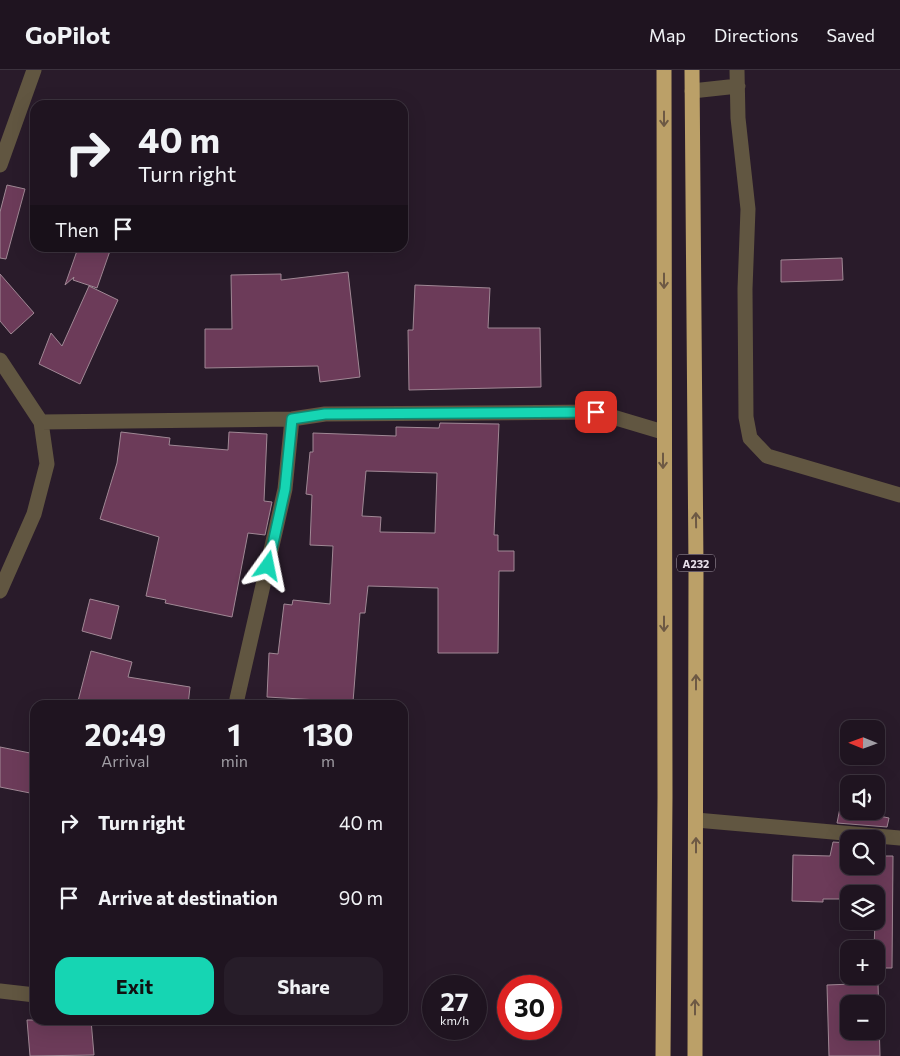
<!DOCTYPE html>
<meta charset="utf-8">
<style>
:root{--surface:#1f1420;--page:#271d29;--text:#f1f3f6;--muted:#a19ea5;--line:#3c333e;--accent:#16d5b3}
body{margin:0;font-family:Commissioner,sans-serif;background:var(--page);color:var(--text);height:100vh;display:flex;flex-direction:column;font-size:19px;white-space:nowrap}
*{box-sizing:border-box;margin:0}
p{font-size:16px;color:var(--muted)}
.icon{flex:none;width:28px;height:28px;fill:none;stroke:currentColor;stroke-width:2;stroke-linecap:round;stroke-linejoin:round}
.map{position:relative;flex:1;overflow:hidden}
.sheet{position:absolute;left:30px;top:630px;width:378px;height:325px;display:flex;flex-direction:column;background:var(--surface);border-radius:15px;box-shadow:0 5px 20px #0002,0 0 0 1px var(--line)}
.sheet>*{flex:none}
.banner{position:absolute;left:30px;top:30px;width:378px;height:152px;border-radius:15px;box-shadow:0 5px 20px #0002,0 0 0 1px var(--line);background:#1f1420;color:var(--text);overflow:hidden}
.needle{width:32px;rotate:271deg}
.fabs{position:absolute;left:840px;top:650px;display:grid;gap:10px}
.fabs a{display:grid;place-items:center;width:45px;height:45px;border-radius:10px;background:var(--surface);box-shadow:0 5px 20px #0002,0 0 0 1px var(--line);font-size:25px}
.speed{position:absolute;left:422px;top:905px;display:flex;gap:10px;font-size:25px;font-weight:700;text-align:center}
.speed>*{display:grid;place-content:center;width:65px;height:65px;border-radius:50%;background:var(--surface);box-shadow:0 5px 20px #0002,0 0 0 1px var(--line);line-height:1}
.speed small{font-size:12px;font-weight:400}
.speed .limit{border:8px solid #d22;background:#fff;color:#111}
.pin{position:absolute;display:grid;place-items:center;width:42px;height:42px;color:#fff;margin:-21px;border-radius:10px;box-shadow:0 2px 8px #0006}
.me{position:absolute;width:55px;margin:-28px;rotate:12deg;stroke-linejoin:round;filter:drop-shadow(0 0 4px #0008)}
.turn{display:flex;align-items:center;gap:18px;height:105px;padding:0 25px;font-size:22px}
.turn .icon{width:65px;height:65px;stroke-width:2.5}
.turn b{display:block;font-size:35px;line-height:42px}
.then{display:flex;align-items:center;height:48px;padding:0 25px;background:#0003;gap:10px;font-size:19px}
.eta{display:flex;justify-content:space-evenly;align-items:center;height:85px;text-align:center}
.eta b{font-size:30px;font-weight:700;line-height:35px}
.primary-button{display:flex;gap:10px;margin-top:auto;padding:10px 25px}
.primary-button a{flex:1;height:58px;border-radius:15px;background:var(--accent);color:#111;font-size:20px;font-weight:700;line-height:58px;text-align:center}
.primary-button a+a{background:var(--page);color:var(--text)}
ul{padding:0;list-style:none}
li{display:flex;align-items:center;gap:15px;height:75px;padding:0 25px}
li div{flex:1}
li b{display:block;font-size:19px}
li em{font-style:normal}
header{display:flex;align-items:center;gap:30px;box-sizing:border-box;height:70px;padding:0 25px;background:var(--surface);border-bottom:1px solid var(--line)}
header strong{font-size:24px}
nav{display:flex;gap:28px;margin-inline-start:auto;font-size:18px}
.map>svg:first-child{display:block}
</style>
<header>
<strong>GoPilot</strong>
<nav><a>Map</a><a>Directions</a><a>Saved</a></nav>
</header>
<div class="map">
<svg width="900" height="986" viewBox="0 0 900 986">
<rect width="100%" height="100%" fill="#291b2a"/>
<path fill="#6c3b59" stroke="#a08895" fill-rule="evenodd" d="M7,115L25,119L6,189L0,188V142Z
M78,178H111L97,218L73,210L74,207L65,215Z
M842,188L843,210L781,212V190Z
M348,202L360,307L320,312L318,296L205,298V259H232L231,205L281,204V210Z
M0,204L34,243L11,264L0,251Z
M415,215L490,218L488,258H540L541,317L409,320L408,260H413Z
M89,216L118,230L80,314L39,294L51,263L62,276Z
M440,353L499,354L494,465H498V481H514V501H499L498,583H438V518L368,516L365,543H360L353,632L267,627L269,583L278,584L284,534L292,535L293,530L330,534L333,476L310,475L312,425L306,424L310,382H313V363L396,366V357L439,358ZM366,401L437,403L435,463L380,462L381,447L362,446Z
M121,362L170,368L169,375L228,380L229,362L267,364L264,431L272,432L265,465L248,463L232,547L165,533L166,530L146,526L159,467L100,449L117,393Z
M90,529L119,536L111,569L82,561Z
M91,581L132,592L128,607L190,617L188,635H77Z
M0,677L35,684V724L0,717Z
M840,738L889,748L887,757L837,753Z
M833,772L849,773V796H876V775L883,776L881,786H893L892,898H876V879H874L876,824H849V829H823V832L792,831L793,785L830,786Z
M878,913L880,986H829L827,915ZM849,934H876V961H849Z
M27,950H91L94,985L30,986Z"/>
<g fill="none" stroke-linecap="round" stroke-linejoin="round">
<path stroke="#615641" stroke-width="15" d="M737,0L738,48L748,139L745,219L746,347L750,368L767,386L900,425
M692,21L738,16
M0,95L34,0
M0,290L41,352L47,394L34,444L0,521
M41,352L292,349L325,344L596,342L663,362
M237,629L285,419L292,349
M696,750L900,768
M0,921L35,925"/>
<path stroke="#bba068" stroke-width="15" d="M692,0L696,498L695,986
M663,986L665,727L664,0"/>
</g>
<defs><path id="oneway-shaft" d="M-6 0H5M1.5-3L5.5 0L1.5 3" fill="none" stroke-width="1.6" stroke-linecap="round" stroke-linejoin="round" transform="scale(1.25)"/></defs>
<g stroke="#6d5944">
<use href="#oneway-shaft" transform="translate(664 49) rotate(90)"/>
<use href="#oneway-shaft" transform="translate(664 211) rotate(90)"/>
<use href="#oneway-shaft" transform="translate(663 391) rotate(90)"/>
<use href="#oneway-shaft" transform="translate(696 450) rotate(-91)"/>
<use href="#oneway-shaft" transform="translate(664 554) rotate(90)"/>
<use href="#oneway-shaft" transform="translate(696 612) rotate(-90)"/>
<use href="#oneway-shaft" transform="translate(696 775) rotate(-90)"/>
<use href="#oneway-shaft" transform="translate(695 937) rotate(-90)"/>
</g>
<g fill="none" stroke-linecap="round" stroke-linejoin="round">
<g stroke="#0e8a74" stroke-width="12">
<path id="route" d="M268,496L285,419L292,349L325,344L596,342"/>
</g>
<use href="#route" stroke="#16d5b3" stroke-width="9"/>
</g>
<g text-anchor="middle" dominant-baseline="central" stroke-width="5" stroke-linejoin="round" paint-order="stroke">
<rect fill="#1f1221" stroke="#aba1ac" stroke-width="1" x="677" y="484.5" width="38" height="17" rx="4"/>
<g font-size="11" font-weight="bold" fill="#e7dee8">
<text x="696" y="493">A232</text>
</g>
</g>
</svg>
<div class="fabs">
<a><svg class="needle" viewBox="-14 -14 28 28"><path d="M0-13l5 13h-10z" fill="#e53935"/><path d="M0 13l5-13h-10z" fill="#a19ea5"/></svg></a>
<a><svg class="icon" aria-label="sound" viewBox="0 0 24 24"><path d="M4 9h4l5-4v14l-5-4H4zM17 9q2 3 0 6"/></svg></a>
<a><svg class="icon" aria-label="search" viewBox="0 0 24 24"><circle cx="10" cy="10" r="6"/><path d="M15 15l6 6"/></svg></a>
<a><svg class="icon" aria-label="layers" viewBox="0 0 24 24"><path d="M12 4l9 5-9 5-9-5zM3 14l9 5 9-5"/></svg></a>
<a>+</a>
<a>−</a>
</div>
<div class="speed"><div>27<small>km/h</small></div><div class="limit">30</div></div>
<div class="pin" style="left:596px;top:342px;background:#d93025"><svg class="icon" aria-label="arrive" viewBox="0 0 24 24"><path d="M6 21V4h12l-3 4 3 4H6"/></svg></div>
<svg class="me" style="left:268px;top:496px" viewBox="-20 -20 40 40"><path d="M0-17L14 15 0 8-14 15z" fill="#16d5b3" stroke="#fff" stroke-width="4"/></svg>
<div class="banner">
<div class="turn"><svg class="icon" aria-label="right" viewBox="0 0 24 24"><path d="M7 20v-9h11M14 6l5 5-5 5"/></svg><div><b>40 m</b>Turn right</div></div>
<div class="then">Then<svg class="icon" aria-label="arrive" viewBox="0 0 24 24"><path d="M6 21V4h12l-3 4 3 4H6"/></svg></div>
</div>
<section class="sheet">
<div class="eta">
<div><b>20:49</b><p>Arrival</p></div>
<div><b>1</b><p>min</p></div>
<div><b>130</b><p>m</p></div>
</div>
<ul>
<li><svg class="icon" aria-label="right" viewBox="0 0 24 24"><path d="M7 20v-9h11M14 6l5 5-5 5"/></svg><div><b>Turn right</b></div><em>40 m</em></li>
<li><svg class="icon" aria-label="arrive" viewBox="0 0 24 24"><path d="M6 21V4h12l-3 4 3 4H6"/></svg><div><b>Arrive at destination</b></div><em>90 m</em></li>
</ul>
<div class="primary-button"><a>Exit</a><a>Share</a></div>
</section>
</div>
